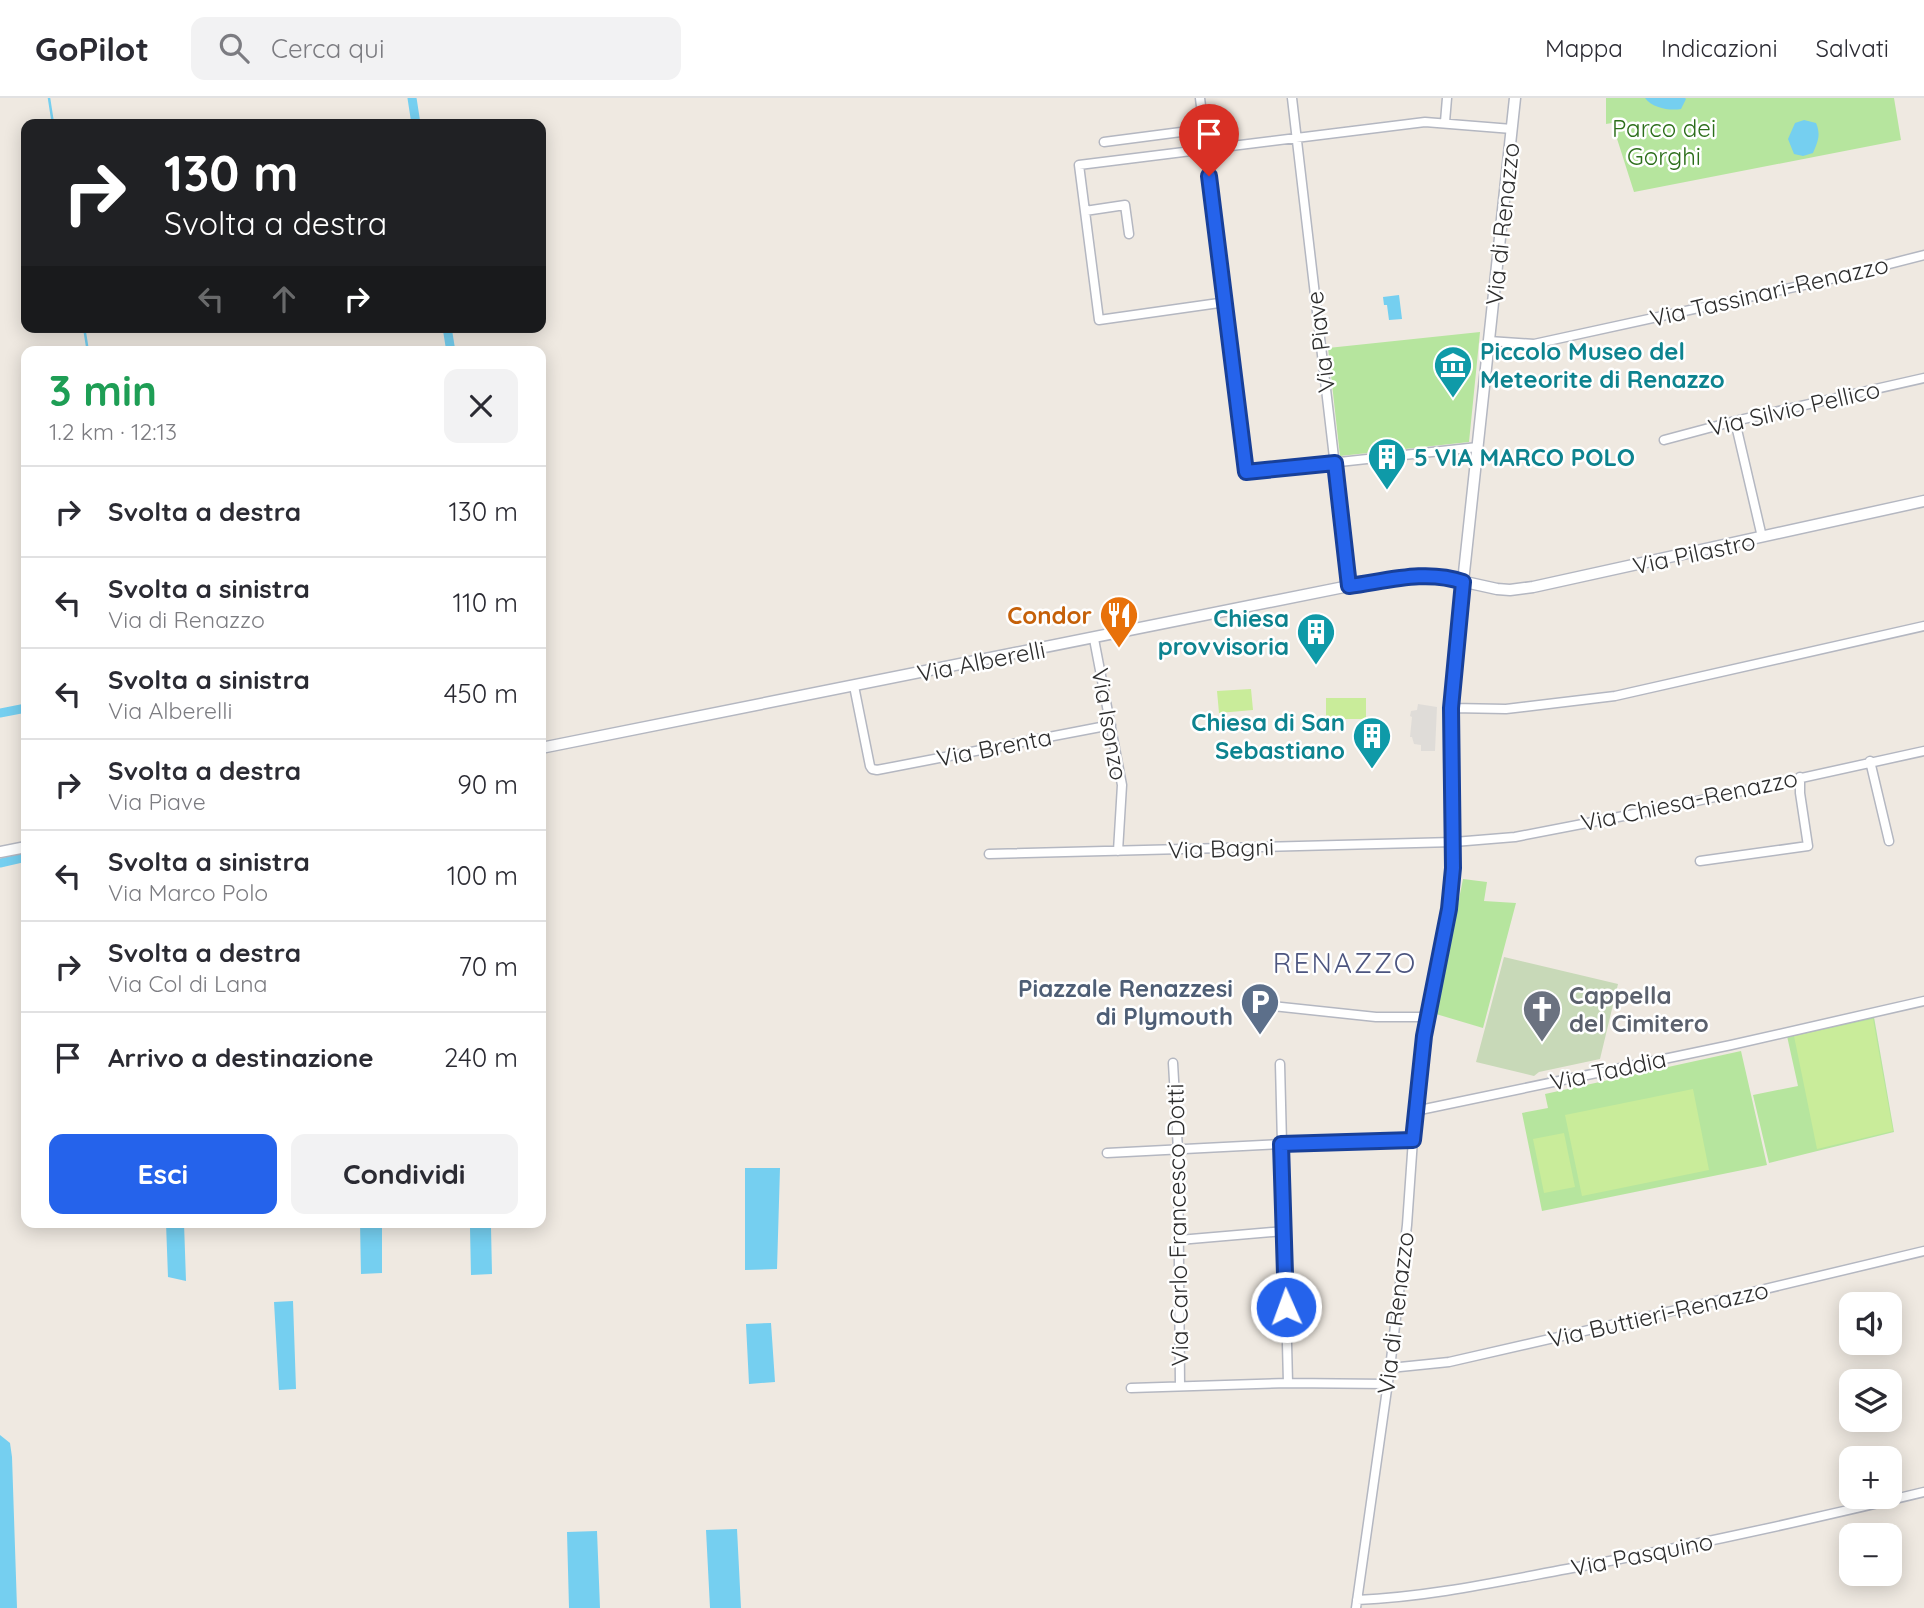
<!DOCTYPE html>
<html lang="it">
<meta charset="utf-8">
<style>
:root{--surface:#fff;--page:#f2f2f3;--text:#2b2b33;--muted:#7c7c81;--line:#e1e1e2;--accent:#2563eb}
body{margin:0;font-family:Quicksand,sans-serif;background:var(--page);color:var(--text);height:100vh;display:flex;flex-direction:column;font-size:26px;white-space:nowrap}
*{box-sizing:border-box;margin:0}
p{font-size:23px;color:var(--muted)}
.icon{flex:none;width:38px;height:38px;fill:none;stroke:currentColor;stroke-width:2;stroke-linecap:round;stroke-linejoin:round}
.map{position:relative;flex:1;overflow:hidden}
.panel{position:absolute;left:21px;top:248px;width:525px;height:882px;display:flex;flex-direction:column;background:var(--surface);border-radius:14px;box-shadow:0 4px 18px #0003}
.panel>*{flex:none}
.top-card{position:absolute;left:21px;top:21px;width:525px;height:214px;border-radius:14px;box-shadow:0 4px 18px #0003;background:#202124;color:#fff;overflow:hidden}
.controls{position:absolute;left:1839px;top:1194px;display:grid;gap:14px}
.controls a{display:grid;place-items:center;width:63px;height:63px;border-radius:14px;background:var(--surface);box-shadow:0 4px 18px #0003;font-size:35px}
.pin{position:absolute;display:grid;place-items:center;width:60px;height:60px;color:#fff;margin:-72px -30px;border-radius:50% 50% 50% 0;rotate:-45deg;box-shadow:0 0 7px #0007}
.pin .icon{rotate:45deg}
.me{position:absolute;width:77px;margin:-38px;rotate:358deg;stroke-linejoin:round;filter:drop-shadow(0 0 5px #0008)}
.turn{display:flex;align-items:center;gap:24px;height:147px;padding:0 28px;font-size:32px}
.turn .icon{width:91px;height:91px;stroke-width:2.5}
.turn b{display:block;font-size:49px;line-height:60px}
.lanes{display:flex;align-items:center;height:66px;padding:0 28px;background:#0003;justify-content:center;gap:35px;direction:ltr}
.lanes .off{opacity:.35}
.round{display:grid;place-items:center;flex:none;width:74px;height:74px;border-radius:14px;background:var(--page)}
.headline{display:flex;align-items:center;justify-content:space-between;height:119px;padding:0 28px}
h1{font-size:42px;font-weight:800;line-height:52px;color:#1e9e55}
.primary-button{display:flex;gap:14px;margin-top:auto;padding:14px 28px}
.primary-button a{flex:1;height:80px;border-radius:14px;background:var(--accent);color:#fff;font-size:28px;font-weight:800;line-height:80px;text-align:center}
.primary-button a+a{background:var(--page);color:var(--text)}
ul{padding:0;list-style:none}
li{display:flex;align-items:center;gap:21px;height:91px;padding:0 28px;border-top:2px solid var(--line)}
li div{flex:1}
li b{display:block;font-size:26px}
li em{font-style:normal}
header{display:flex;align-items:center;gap:42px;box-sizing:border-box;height:98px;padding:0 35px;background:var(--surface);border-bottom:2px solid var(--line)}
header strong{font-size:33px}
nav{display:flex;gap:38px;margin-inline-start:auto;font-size:24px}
.search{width:490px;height:63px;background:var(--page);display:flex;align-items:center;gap:18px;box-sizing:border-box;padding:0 24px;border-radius:14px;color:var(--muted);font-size:26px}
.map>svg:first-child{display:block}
</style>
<header>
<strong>GoPilot</strong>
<div class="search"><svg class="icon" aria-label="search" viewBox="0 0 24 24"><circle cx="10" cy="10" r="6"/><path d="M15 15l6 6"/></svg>Cerca qui</div>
<nav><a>Mappa</a><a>Indicazioni</a><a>Salvati</a></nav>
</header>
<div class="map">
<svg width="1924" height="1510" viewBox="0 0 1924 1510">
<rect width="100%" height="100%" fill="#efe9e1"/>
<path fill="#b6e59e" d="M1606,0H1894L1901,42L1634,94L1612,25L1606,26Z
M1480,234L1469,344L1340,358L1328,250Z
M1463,781L1487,784L1484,803L1516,805L1483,930L1436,916Z
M1874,919L1894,1034L1769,1065L1753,997L1798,988L1787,938Z
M1741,953L1767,1067L1542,1113L1522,1015L1548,1010L1545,996Z"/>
<path fill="#c8d9b8" d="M1504,859L1618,886L1600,961L1539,974L1534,978L1476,964Z"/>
<path fill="#c9ec9a" d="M1251,591L1253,612L1219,615L1217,593Z
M1326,600H1366V621H1326Z
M1873,921L1893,1033L1817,1051L1794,938Z
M1693,991L1709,1072L1582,1098L1565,1017Z
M1564,1035L1575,1089L1544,1095L1533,1041Z"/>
<path fill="#dfdcd8" d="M1418,606L1437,609L1435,653H1421V647L1414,646L1412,639H1410L1412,619L1410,618L1411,613L1417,612Z"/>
<path fill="#75cff0" d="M1645,0H1685L1686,1L1681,11C1670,13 1652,10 1645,0Z
M1804,22L1816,25C1821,37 1818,43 1813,55L1803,58L1794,56L1788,41L1795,25Z
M1399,197L1402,221L1389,222L1387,207H1384L1383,199Z
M745,1070H780L777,1171L745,1172Z
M166,1125H184L186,1183L168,1179Z
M360,1125H382V1175L361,1176Z
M491,1129L492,1176L471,1177L470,1130Z
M293,1203L296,1291L279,1292L274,1204Z
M771,1225L775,1284L749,1286L746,1226Z
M0,1337L10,1345L12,1359L17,1510H0Z
M737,1431L741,1510H710L706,1432Z
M597,1433L600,1510H569L567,1434Z"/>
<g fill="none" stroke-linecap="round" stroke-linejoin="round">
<path stroke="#75cff0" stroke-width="2.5" d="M49,0L53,26
M84,229L88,254"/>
<path stroke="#75cff0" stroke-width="9" d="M412,0L416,26
M447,229L451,254
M0,615L26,610
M0,765L26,759"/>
<g stroke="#b4b7c1" stroke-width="11">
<path id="minor" d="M1200,0L1246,374L1478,349
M1292,0L1349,488
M1445,24L1447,0
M1104,44L1204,31
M1085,113L1125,107L1129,136
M1226,204L1099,222L1079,67L1425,24L1512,31
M1489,243L1534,246L1827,182L1924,157
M1735,323L1762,439
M1664,342L1735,323L1924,280
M1094,541L1122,687L1118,753
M854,588L870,668L872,671L877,672L1111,627
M1452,610L1506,611L1615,598L1924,528
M1870,663L1889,743
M989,756L1454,744L1515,739L1665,710L1924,653
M1700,763L1808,748L1800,695V679
M1254,906L1376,919H1428
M1173,965L1178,1052L1180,1288
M1280,966L1288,1285
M1415,1013L1731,947L1924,903
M1107,1055L1281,1046L1413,1042
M1179,1142L1284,1133
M1390,1270L1449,1264L1711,1204L1924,1153
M1131,1290L1288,1285L1387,1286
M1357,1502C1428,1499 1497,1484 1567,1471C1686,1449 1805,1423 1924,1394
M1356,1510L1390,1270L1407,1127L1415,1013L1424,938L1450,804L1454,744L1452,610L1463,484"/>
</g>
<g stroke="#b4b7c1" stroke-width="13">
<path id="tertiary" d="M1463,484L1515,0
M541,650L1349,488L1407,479L1438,478L1497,491L1510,492L1533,489L1924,403
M0,754L26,749"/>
</g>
<use href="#minor" stroke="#fff" stroke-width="8"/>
<use href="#tertiary" stroke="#fff" stroke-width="10"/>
</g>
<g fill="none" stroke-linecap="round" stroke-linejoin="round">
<g stroke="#184099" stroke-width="18">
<path id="route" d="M1209,78L1246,374L1335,365L1349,488C1387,483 1426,471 1463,484L1451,610L1453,770L1449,811L1424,938L1413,1042L1281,1046L1286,1209"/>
</g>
<use href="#route" stroke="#2563eb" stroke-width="12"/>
</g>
<defs>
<g id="museum-pin" transform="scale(2.0125)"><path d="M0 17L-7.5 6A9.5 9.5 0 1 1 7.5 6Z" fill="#0f9aa8" stroke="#fff"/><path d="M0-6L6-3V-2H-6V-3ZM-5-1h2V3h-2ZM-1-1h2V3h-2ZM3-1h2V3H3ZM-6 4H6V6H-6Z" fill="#fff"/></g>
<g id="building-pin" transform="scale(2.0125)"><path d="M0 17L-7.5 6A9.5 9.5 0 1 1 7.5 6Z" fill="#0f9aa8" stroke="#fff"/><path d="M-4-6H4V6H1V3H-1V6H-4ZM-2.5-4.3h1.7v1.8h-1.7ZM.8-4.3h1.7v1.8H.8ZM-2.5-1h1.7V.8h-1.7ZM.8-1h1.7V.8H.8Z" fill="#fff"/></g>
<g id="restaurant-pin" transform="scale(2.0125)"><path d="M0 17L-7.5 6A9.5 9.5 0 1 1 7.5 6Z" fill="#e8710a" stroke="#fff"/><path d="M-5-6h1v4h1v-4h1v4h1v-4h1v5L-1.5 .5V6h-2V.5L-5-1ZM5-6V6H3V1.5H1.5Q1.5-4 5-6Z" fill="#fff"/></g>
<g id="parking-pin" transform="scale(2.0125)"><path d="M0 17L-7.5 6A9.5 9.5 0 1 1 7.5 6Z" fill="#5c6f8a" stroke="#fff"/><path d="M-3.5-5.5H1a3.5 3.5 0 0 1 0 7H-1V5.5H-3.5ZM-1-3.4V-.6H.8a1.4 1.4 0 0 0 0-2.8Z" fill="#fff"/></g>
<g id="church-pin" transform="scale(2.0125)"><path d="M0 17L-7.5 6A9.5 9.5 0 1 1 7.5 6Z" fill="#6b7280" stroke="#fff"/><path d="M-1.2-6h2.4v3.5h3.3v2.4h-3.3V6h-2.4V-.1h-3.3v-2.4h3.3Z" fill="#fff"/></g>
</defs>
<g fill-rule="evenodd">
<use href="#museum-pin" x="1453" y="267"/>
<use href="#building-pin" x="1387" y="359"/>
<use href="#restaurant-pin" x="1119" y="517"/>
<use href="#building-pin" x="1316" y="534"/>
<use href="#building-pin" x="1372" y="638"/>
<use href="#parking-pin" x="1260" y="904"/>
<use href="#church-pin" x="1542" y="911"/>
</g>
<g text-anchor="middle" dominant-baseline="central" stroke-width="5" stroke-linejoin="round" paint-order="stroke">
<g font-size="24" fill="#2c6e1b" stroke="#fff">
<text x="1664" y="30">Parco dei<tspan x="1664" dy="28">Gorghi</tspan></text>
</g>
<g font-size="24" fill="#2e2e2e" stroke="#fff">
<text transform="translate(1502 126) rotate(-84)">Via di Renazzo</text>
<text transform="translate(1769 193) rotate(-13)">Via Tassinari-Renazzo</text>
<text transform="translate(1320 244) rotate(-97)">Via Piave</text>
<text transform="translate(1794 310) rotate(-13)">Via Silvio Pellico</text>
<text transform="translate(1694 455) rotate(-12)">Via Pilastro</text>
<text transform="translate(981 563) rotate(-11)">Via Alberelli</text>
<text transform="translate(1110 626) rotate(80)">Via Isonzo</text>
<text transform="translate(994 649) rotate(-11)">Via Brenta</text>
<text transform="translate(1689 702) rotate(-12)">Via Chiesa-Renazzo</text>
<text transform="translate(1221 750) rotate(-2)">Via Bagni</text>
<text transform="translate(1608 972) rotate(-12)">Via Taddia</text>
<text transform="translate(1177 1127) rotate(-91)">Via Carlo Francesco Dotti</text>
<text transform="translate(1395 1215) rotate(-83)">Via di Renazzo</text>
<text transform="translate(1658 1216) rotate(-13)">Via Buttieri-Renazzo</text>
<text transform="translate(1642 1456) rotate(-11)">Via Pasquino</text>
</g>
<g font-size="24" font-weight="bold" fill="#0d838f" stroke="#fff" text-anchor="start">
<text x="1480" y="253">Piccolo Museo del<tspan x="1480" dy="28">Meteorite di Renazzo</tspan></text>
<text x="1414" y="359">5 VIA MARCO POLO</text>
<text x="1289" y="520" text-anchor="end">Chiesa<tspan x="1289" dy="28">provvisoria</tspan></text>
<text x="1345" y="624" text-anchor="end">Chiesa di San<tspan x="1345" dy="28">Sebastiano</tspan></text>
</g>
<g font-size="24" font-weight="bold" fill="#c56008" stroke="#fff" text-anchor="end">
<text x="1092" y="517">Condor</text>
</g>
<g font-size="24" font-weight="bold" fill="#4e5e75" stroke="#fff" text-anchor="end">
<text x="1233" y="890">Piazzale Renazzesi<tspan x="1233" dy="28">di Plymouth</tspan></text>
</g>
<g font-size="24" font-weight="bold" fill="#5b616d" stroke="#fff" text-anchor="start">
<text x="1569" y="897">Cappella<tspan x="1569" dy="28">del Cimitero</tspan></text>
</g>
<g font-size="28" letter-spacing="2" fill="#4d5680" stroke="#fff">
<text x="1345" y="864">RENAZZO</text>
</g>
</g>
</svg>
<div class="controls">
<a><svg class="icon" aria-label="sound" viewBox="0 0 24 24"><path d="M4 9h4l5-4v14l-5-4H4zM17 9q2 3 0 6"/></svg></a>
<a><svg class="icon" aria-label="layers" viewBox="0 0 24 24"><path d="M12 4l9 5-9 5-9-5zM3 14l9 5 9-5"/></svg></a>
<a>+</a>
<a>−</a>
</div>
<div class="pin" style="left:1209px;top:78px;background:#d93025"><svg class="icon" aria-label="arrive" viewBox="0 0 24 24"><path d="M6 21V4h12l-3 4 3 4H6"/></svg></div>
<svg class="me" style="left:1286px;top:1209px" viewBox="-20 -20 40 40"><circle r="17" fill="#2563eb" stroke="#fff" stroke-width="3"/><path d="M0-11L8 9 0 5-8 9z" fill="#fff"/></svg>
<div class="top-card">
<div class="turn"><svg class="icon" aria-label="right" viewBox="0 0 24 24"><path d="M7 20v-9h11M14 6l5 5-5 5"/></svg><div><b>130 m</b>Svolta a destra</div></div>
<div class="lanes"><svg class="icon off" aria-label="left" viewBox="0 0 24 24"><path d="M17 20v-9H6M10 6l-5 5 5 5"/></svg><svg class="icon off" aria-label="ahead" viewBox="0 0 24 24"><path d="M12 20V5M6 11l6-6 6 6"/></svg><svg class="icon" aria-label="right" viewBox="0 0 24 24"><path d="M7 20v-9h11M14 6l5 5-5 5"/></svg></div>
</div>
<section class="panel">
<div class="headline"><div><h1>3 min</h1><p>1.2 km · 12:13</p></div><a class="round"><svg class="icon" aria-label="close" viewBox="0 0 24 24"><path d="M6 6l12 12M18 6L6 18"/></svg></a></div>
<ul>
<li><svg class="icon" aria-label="right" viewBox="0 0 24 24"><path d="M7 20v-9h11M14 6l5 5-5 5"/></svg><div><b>Svolta a destra</b></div><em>130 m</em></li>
<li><svg class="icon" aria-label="left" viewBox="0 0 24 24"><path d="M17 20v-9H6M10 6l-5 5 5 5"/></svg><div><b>Svolta a sinistra</b><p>Via di Renazzo</p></div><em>110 m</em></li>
<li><svg class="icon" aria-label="left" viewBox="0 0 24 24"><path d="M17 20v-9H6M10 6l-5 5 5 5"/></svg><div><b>Svolta a sinistra</b><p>Via Alberelli</p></div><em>450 m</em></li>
<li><svg class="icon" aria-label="right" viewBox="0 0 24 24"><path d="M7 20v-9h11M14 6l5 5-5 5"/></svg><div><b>Svolta a destra</b><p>Via Piave</p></div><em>90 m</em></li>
<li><svg class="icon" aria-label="left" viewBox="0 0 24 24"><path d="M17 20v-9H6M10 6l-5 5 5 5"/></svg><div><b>Svolta a sinistra</b><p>Via Marco Polo</p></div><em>100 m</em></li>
<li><svg class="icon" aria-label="right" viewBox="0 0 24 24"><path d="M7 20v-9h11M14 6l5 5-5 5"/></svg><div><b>Svolta a destra</b><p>Via Col di Lana</p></div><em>70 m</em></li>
<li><svg class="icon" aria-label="arrive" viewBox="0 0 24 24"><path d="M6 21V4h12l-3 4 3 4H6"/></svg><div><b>Arrivo a destinazione</b></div><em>240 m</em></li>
</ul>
<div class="primary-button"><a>Esci</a><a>Condividi</a></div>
</section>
</div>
